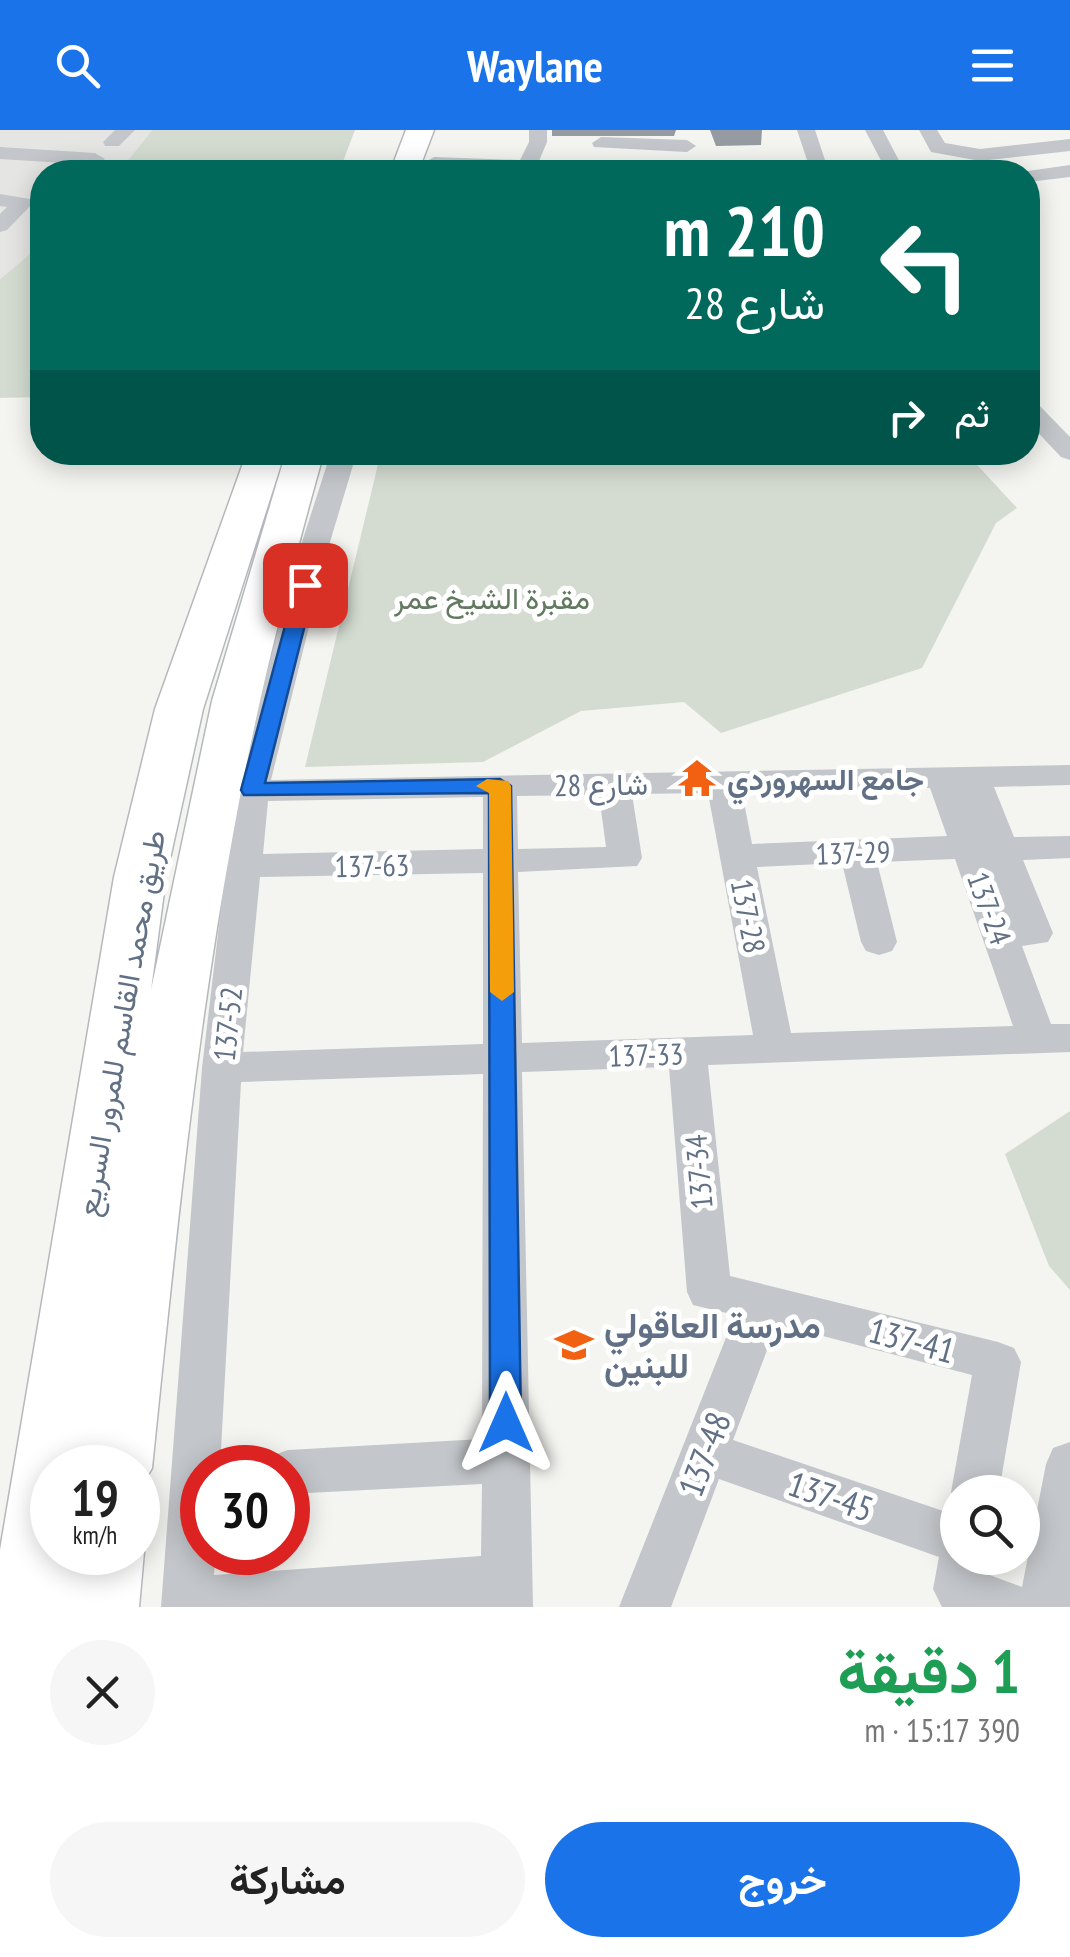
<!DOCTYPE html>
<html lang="ar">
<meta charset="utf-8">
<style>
:root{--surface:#fff;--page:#f6f6f6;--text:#222;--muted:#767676;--accent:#1a73e8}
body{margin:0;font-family:"PT Sans Narrow",Vazirmatn,sans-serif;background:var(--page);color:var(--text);direction:rtl;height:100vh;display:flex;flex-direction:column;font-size:38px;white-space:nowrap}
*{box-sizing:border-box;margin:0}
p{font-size:32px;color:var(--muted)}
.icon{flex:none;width:55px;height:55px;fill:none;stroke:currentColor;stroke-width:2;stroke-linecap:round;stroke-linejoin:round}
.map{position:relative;height:1477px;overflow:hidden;direction:ltr}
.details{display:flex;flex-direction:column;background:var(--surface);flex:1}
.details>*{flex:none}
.top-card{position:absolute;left:30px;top:30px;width:1010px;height:305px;border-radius:40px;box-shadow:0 5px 25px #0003;direction:rtl;background:#00695c;color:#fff;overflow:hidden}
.tools{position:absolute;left:940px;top:1345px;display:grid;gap:20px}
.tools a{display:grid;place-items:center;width:100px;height:100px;border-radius:50%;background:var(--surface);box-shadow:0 5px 25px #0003;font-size:50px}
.speed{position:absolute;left:30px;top:1315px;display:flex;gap:20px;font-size:50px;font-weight:700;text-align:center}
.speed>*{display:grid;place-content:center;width:130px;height:130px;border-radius:50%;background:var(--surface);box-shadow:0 5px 25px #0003;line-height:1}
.speed small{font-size:25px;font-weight:400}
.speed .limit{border:15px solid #d22;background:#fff;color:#111}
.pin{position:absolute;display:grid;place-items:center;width:85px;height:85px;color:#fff;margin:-42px;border-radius:20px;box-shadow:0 5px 15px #0006}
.me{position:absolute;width:110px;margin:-55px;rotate:0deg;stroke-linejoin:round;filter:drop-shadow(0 0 8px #0008)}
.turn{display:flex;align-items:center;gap:35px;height:210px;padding:0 50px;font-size:45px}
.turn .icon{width:130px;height:130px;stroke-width:2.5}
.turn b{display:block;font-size:70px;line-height:85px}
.then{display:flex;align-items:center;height:95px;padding:0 50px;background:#0003;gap:20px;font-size:38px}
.round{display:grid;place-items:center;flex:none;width:105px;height:105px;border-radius:52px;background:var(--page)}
.overview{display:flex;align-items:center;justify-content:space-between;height:170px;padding:0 50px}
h1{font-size:60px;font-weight:700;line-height:75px;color:#1e9e55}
.cta{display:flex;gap:20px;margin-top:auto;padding:20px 50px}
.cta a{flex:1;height:115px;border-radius:60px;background:var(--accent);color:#fff;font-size:40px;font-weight:700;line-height:115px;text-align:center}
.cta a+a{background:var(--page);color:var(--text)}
header{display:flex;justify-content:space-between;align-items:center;height:130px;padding:0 50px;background:var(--accent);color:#fff;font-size:45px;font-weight:700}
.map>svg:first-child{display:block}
</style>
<header><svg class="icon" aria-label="menu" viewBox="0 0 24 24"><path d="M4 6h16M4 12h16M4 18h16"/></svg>Waylane<svg class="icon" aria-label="search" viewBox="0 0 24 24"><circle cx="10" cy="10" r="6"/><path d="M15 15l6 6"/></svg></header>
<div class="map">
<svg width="1070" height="1477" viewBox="0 0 1070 1477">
<rect width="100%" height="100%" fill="#f4f5f0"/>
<path fill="#e5e6e4" d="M0,0H152L119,42H42V114L0,149Z"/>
<path fill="#d4dcd1" d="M152,0H355L339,42H119Z
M42,114V267L0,268V149Z
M381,322L966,323L1017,378L996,393L922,538L721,603L684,572L581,581L483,632L305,637Z
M1070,981V1160L1049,1136L1005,1024Z"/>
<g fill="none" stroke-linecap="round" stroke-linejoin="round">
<g stroke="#b5b8bc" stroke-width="3">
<path id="highway" d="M406,0H434L418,42H390Z
M247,322H285L203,579L166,747L151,860L212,571L286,322H324C289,447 257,571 234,699C195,910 174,1124 152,1338L138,1363V1338H52V1422H138V1408L144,1422L139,1477H0V1420L114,747L155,579Z"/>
</g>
<path fill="#c3c6ca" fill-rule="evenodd" d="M115,0H135L119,16H105L103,12Z
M529,0H547V12L539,31L678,36L688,42L434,39L424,33L434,27L520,30L529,12Z
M797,0H815L829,42H811Z
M865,0H883L905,42H887Z
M919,0H937L945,13L980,19L1070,9V21L980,31L931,22Z
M601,7L687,10L696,16L687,22L594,17L592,13Z
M0,17L95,23L105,29L95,35L0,29Z
M1070,35V47L1028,52V42H1021Z
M0,64L30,69L33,73L7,100L0,102V84L7,77L0,76Z
M1028,271L1037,273L1070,307V330L1061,327L1028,292Z
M331,322H357L330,412L271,650L1070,635V655L994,657L1014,707L1070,706V728L1023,730L1053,803L1048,812L1022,816L1051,894H1070V922L708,935L730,1146L998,1212L1014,1218L1021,1232L999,1362H958V1378L951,1362L972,1245L777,1194L733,1310L958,1386V1428H989L987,1444L1022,1457L1046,1334L1053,1318L1070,1312V1477H942L933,1459L939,1427L719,1349L671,1477H619L735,1185L693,1175L687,1162L669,937L522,942L533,1477H161L202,938L235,661L302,412ZM930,658L947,706L752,714L742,662ZM708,663L753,905L522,913L518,742L637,736L642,728L632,664ZM599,665L606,717L518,719L517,666ZM483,667V719L263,724L268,671ZM955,729L1013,896L791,903L757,737L842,733L861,812L866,821L879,825L892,821L897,812L877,732ZM483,743V914L243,922L260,747ZM483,944L482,1309L288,1320L271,1326L266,1338H288V1364L482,1354L481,1426L214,1445L216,1422H202V1338H220L241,952Z"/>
<use href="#highway" fill="#fff" fill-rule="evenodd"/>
</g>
<path fill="#969ba1" d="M552,0H676L674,6H552Z
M710,0H762L761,15L716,16Z"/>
<path fill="#1a73e8" stroke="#114b97" stroke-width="2.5" d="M305,449L315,455L265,653L500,649L511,656L521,1293L516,1303L506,1307L495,1303L490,1293L489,663L244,665L241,660L296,455Z"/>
<path fill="#f59e0b" d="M487,649L508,651L511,656L514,862L502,871L490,862L489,663L476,656Z"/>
<defs>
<g id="temple-bare" transform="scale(3)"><path d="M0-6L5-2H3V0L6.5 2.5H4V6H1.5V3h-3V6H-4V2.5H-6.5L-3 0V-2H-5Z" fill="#f26112" stroke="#fff" stroke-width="2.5" paint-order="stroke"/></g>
<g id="school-bare" transform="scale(3)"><path d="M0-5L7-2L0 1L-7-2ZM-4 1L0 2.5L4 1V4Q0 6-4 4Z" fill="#f26112" stroke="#fff" stroke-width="2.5" paint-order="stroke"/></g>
</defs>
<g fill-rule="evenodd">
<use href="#temple-bare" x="697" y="648"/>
<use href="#school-bare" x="574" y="1215"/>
</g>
<g text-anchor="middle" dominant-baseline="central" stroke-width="10" stroke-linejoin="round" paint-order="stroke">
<g font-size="30" fill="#627a60" stroke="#fff">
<text x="492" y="467">مقبرة الشيخ عمر</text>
</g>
<g font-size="30" font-weight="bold" fill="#617084" stroke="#fff" text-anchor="start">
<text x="727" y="648">جامع السهروردي</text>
</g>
<g font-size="30" fill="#617084" stroke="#fff">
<text transform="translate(601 654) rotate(-1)">شارع 28</text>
<text transform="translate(853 722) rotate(-2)">137-29</text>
<text transform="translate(372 735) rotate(-1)">137-63</text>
<text transform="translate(990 778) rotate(70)">137-24</text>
<text transform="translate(749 786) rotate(79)">137-28</text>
<text transform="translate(120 893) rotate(-80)">طريق محمد القاسم للمرور السريع</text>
<text transform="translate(227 894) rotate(-84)">137-52</text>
<text transform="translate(646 924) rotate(-2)">137-33</text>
<text transform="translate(698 1042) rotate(-95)">137-34</text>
</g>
<g font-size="35" font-weight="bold" fill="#617084" stroke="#fff" text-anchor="start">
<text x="604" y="1195">مدرسة العاقولي<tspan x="604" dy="40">للبنين</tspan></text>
</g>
<g font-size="35" fill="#617084" stroke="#fff">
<text transform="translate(912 1210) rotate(15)">137-41</text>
<text transform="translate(704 1324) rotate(-69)">137-48</text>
<text transform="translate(831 1366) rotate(19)">137-45</text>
</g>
</g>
</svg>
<div class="tools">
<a><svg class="icon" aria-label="search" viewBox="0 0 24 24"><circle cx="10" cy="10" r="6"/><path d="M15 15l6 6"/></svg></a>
</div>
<div class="speed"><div>19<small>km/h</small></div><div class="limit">30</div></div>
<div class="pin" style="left:305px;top:455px;background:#d93025"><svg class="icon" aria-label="arrive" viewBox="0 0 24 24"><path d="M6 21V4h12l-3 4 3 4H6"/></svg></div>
<svg class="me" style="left:506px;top:1293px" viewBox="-20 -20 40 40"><path d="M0-17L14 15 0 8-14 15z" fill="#1a73e8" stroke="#fff" stroke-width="4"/></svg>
<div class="top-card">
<div class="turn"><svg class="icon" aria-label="left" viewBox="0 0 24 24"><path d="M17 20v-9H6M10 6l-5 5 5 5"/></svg><div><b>210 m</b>شارع 28</div></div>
<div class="then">ثم<svg class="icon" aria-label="right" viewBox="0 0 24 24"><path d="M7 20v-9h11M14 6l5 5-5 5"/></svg></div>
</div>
</div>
<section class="details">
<div class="overview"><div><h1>1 دقيقة</h1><p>390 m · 15:17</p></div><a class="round"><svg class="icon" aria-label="close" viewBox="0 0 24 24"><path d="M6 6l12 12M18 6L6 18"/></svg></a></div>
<div class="cta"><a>خروج</a><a>مشاركة</a></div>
</section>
